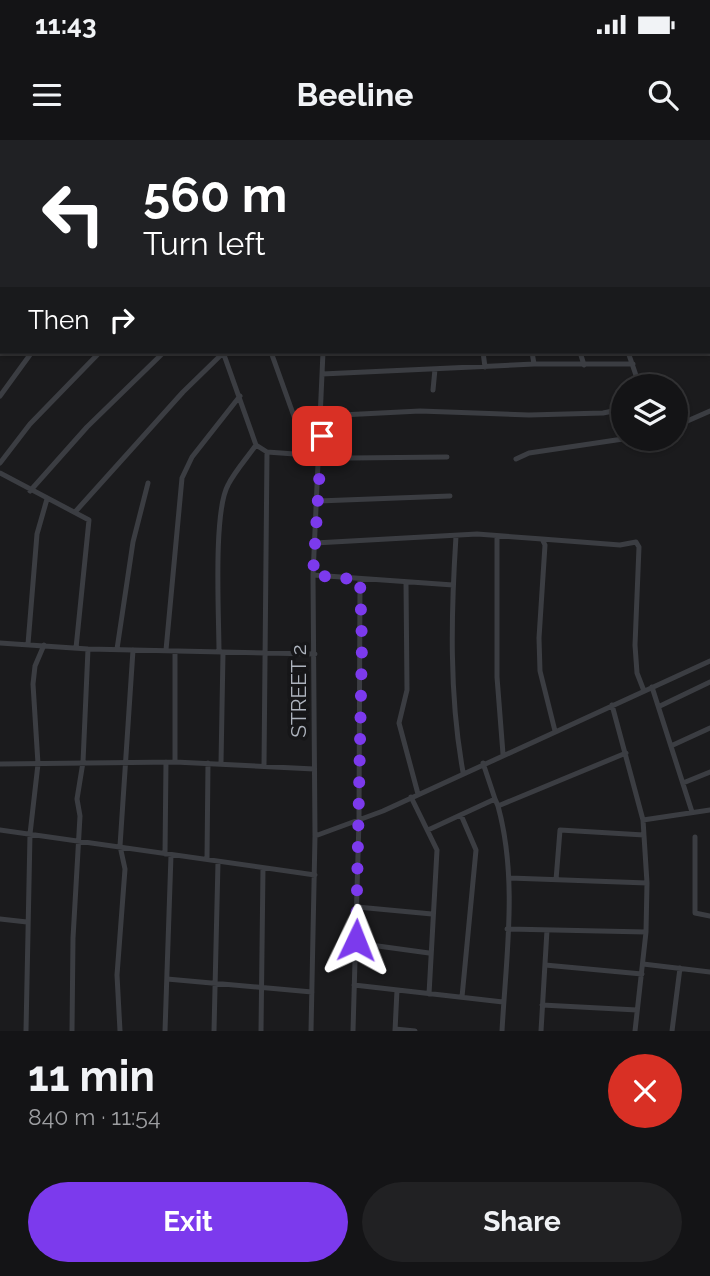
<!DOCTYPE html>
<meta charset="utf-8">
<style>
:root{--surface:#141416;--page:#212123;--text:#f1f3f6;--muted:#9d9ea1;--line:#333335;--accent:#7c3aed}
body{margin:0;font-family:Raleway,sans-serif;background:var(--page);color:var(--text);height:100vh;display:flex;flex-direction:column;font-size:26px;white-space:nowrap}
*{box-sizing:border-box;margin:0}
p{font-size:23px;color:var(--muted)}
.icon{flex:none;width:38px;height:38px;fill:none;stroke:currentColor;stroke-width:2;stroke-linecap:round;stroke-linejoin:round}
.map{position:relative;height:891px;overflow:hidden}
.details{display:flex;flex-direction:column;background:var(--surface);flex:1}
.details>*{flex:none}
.banner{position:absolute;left:0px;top:0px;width:710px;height:214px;box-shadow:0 2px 5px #0004,0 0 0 2px var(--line);background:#202124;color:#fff;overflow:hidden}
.controls{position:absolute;left:611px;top:234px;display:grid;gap:14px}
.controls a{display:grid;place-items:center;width:77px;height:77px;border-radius:50%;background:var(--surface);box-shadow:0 2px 5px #0004,0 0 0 2px var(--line);font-size:35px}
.pin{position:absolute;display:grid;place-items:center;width:60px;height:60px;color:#fff;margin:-30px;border-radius:14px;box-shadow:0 4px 10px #0006}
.me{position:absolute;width:77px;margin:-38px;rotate:2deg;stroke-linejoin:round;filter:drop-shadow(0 0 5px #0008)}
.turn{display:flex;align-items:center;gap:24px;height:147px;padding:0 28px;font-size:32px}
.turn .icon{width:91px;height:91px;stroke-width:2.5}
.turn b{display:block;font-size:49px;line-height:60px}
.then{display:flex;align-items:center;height:66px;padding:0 28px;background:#0003;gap:14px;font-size:26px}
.round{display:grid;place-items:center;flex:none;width:74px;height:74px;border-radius:37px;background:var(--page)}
.overview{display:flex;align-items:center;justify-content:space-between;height:119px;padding:0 28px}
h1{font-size:42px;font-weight:700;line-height:52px}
.primary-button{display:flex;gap:14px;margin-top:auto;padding:14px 28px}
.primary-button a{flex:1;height:80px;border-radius:42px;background:var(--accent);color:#fff;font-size:28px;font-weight:700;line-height:80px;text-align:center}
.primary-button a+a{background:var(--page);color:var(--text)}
.status{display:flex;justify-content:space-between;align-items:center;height:49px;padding:0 35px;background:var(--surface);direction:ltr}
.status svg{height:19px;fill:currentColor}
header{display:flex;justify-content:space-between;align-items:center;height:91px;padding:0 28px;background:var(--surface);font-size:32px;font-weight:700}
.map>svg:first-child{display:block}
</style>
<div class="status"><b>11:43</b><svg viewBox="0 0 49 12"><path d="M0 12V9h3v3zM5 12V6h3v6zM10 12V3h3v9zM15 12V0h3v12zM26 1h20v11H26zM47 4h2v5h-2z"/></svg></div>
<header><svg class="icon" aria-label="menu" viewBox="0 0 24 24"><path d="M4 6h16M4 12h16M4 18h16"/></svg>Beeline<svg class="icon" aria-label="search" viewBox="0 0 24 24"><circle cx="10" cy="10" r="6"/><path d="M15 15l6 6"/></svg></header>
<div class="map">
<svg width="710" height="891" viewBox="0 0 710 891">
<rect width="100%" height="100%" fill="#1b1b1d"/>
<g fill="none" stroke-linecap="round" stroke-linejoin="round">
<path stroke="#3b3d42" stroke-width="5" d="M121,0L122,2
M176,0L177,2
M225,0L226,2
M40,2L41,0
M108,2L110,0
M334,2V0
M378,2V0
M423,2V0
M466,2V0
M687,2V0
M0,44L2,42
M709,80H710
M0,119L2,117
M709,128H710
M0,184L2,182
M271,212L296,282L299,312
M483,212L485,227
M580,212L584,225
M628,212L640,247
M534,224H633
M322,234L534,224L532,212
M433,250L435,229
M0,256L32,212
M322,276L420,271L529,275L603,273L623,269
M676,286L710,271
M256,305L267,312L350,318L447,317
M516,319L529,313L623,299
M0,323L30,284L100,212
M0,333L89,380L76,508
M30,351L87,287L164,212
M318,361L450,356
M76,371L183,252L223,213
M456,396C451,474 449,555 463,632
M497,396V537L503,614
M542,399L620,405L636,402L639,407L635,505L637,533L644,551
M315,403L477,394L542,399L545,405L539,498L540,531L555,591
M313,435L453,445
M406,442L407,550L399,583L418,654
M0,503L88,509L315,514
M28,504L37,394L47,359
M117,509L133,402L148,343
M166,510L182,338L192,317L240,256
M219,512C219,477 213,372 228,345C235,331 247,318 256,305L223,212
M652,547L692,672
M660,566L710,542
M673,605L710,588
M175,622V511
M221,623L223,513
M483,623L495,659
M0,624L175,622L314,629
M264,626L267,312
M683,643L710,632
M411,657L437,710L429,854
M461,675L476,710L462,857
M643,680L710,670
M0,690L315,735
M428,690L495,659L498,666
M315,696L383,671L710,521
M695,697V773L710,776
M165,714L166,622
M207,718L208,623
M510,738L647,743L643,680L612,565
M556,740L560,690L644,695
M357,767L432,774
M0,779L27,782
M507,789L646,792L635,891
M646,792L647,743
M356,803L429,813
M643,824L710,832
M545,825L642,834
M167,839L312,852
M354,845L503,862
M542,865L637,870
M395,889L415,891
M26,891L30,694L38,624L33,544L35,526L44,505
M72,891L73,798L80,676L77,659L83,622L88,509
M120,891L117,835L125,729L120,706L133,510
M165,891L171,715
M214,891L218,722
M261,891L263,728
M311,891L315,696L313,435L323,212
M353,891L359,680L360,440
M395,891L397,850
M502,891C506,817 518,739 498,666L626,613
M541,891L547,790
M672,891L680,828"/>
</g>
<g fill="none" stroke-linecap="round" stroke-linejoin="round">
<path stroke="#7c3aed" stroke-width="12" stroke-dasharray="0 21.6" d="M322,296L313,435L360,440L362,504L356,800"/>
</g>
<g text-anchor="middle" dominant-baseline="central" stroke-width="7" stroke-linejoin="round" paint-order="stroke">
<g font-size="21" fill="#adb3bd" stroke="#161618">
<text transform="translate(298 551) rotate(-90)">STREET 2</text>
</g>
</g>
</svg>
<div class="controls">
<a><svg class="icon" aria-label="layers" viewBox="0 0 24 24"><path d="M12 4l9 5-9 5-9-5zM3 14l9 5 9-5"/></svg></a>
</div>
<div class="pin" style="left:322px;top:296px;background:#d93025"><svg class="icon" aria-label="arrive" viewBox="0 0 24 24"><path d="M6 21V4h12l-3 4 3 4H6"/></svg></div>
<svg class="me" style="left:356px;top:800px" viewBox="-20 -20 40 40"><path d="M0-17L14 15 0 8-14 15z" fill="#7c3aed" stroke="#fff" stroke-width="4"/></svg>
<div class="banner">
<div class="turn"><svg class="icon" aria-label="left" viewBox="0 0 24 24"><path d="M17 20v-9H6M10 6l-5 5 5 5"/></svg><div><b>560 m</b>Turn left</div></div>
<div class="then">Then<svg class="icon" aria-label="right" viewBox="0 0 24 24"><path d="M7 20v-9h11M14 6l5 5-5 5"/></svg></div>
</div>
</div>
<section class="details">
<div class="overview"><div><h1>11 min</h1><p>840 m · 11:54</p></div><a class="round" style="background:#d93025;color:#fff"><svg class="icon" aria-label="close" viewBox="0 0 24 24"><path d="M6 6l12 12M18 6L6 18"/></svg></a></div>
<div class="primary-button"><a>Exit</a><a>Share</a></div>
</section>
